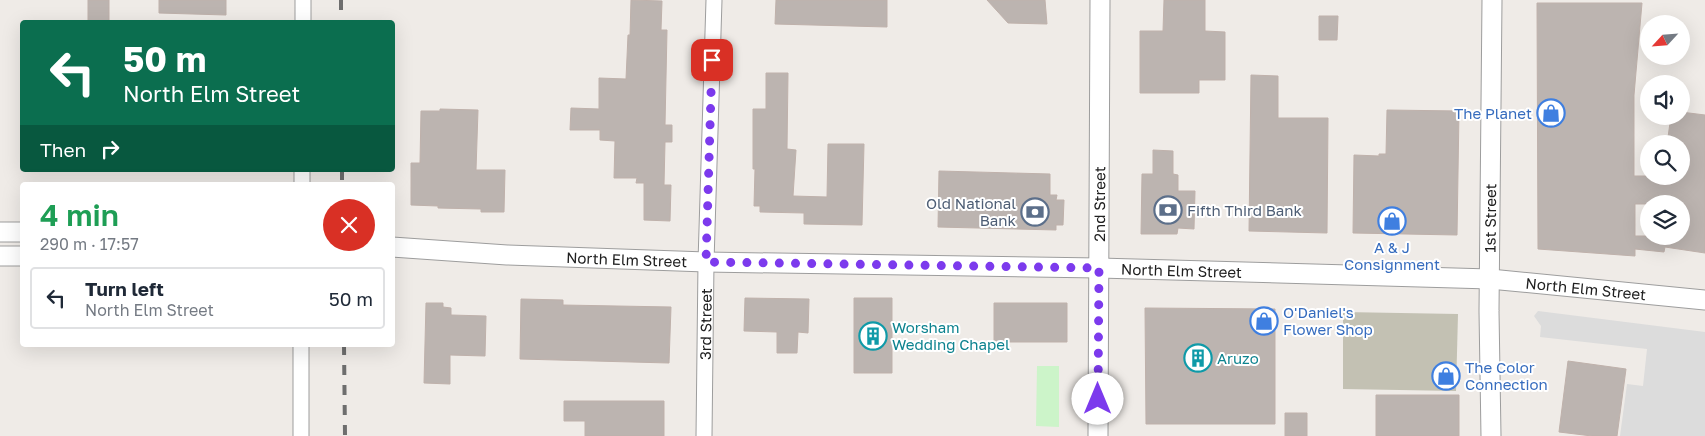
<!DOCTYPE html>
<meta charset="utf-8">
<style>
:root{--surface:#fff;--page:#f2f2f3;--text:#1f2937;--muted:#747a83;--line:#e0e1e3}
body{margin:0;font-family:"Golos Text",sans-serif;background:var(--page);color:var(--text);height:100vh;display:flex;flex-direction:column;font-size:19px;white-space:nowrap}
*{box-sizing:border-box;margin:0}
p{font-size:16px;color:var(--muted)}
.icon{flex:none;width:28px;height:28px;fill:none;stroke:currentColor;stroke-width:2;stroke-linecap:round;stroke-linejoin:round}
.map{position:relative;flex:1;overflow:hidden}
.details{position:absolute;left:20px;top:182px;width:375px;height:165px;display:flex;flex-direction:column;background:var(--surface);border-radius:5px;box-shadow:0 5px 20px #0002}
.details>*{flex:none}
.banner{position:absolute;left:20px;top:20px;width:375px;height:152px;border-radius:5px;box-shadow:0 5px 20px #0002;background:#0b6e4f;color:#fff;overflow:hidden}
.needle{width:32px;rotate:244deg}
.tools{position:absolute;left:1640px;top:15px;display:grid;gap:10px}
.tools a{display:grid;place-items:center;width:50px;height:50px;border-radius:50%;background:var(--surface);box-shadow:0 5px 20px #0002;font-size:25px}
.pin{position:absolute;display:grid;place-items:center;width:42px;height:42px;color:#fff;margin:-21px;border-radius:10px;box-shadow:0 2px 8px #0006}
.me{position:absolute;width:55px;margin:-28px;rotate:0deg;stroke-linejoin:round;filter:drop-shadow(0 0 4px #0008)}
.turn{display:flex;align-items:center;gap:18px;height:105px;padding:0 20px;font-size:22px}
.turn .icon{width:65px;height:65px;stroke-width:2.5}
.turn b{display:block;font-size:35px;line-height:42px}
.then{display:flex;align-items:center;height:48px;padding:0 20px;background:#0003;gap:10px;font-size:19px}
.round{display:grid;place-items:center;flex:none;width:52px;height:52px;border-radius:26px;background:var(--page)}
.head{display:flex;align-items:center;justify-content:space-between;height:85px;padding:0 20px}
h1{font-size:30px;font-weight:600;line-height:38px;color:#1e9e55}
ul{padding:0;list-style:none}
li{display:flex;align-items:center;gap:15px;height:62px;margin:0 10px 8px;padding:0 10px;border:2px solid var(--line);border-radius:5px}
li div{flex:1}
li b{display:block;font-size:19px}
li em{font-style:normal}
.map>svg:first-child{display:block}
</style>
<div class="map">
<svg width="1705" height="436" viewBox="0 0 1705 436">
<rect width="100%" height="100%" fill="#efebe7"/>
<path fill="#c3c1b3" d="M1343,312L1458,314L1456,391L1343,389Z"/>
<path fill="#ccf4c9" d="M1037,366H1059V427L1036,426Z"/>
<path fill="#dcdcdc" d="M1538,311L1705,332V436H1620L1627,384L1643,386L1647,349L1540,337L1541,326L1534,316Z"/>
<path fill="#bcb4b0" stroke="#bfb1ab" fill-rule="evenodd" d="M88,0H109V22H88Z
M159,0H226V15L159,13Z
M631,0L662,1L661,30H667L665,125H672V142H665L664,185H671L670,221L644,220V183H636L637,178H614L615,141L600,140V130H570L571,108L599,109V78L626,79L628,35H630Z
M776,0H887V27L775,24Z
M987,0H1045L1047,24L1008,23Z
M1164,0H1205V31L1225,32V80H1199V93H1140V31H1163Z
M1537,3H1642L1634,95V176H1681V144H1667L1671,116H1681V112L1705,115V253L1665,247L1664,252L1635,249V256L1538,249ZM1635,204H1681V236H1635Z
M1319,16H1338L1337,40H1319Z
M766,73H788L787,149L796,150L793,196L827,197L828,144H864L862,225L804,224V213L760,212V206H754L755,169H753V109H766Z
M1251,75L1278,76V118H1328L1327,233L1249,231Z
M440,109L478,110L476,170H505L504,212H481V209L438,208V206L411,205V163H420L421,111H440Z
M1387,110L1459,111L1457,235L1353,233L1354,155L1379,156V154H1386Z
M1153,150L1173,151V174L1178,175V191H1195L1194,229L1178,228L1177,234H1141L1142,174H1153Z
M939,171L1050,174V195H1057L1056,200H1064L1063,225H1056V230L938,227Z
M745,298L809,299L808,333L798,332L797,353H777V332L744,331Z
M854,298H892V373H854Z
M521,299L563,300V305L671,307L669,363L520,359Z
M426,303H443V307L451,308V315L486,316L485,356L450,355V384L424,383Z
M994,303H1067V342H994Z
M1145,308L1275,309V424H1146Z
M1568,361L1626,369L1617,436H1592L1559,432Z
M1376,395H1459V436H1376Z
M564,401H664V436H585V421H564Z
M1285,413H1307V436H1285Z"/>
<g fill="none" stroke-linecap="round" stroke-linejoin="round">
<g stroke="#9d9d9d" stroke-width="17">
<g id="minor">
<path d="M303,22V0"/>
<path d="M302,185V170"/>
<path d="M301,436V345"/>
<path id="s1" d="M704,436L706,262L714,0"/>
</g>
</g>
<g stroke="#9d9d9d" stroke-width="21">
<g id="tertiary">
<path d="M0,232H22"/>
<path id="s2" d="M392,247L507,255L706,262L1099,268L1490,279L1705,300"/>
<path d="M0,256H22"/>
<path id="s3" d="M1098,436L1100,0"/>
<path id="s4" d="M1491,436L1489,311L1492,0"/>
</g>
</g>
<use href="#minor" stroke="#fff" stroke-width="15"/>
<use href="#tertiary" stroke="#fff" stroke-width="19"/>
<path stroke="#6e6e6e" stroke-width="4" stroke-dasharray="10 10" stroke-linecap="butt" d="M341,0V22
M342,170V185
M344,345L345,436"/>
</g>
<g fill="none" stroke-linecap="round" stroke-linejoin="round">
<path stroke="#7c3aed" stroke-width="9" stroke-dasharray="0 16.2" d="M712,60L706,262L1099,268L1098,399"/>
</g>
<defs>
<g id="shop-ring" transform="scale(1.4375)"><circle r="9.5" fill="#fff" stroke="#3f7fe0" stroke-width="1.5"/><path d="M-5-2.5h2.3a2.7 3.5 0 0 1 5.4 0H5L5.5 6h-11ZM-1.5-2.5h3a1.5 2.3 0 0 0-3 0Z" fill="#3f7fe0"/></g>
<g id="bank-ring" transform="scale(1.4375)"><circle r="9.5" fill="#fff" stroke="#5c6f8a" stroke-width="1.5"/><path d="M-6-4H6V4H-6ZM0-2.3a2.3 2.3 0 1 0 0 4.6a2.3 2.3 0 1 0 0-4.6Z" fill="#5c6f8a"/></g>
<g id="building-ring" transform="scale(1.4375)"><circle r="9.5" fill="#fff" stroke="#0f9aa8" stroke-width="1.5"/><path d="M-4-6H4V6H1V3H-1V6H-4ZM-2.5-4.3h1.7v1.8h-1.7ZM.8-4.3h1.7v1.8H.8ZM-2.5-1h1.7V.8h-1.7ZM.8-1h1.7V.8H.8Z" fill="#0f9aa8"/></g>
</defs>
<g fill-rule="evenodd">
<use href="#shop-ring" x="1551" y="113"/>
<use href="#bank-ring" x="1168" y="210"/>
<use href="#bank-ring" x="1035" y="212"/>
<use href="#shop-ring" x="1392" y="221"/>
<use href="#shop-ring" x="1264" y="321"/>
<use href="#building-ring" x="873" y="336"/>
<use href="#building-ring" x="1198" y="358"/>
<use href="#shop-ring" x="1446" y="376"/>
</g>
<g text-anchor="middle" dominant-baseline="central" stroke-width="4" stroke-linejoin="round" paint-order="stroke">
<g font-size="15" fill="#366cbe" stroke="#fff" text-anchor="start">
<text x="1532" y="113" text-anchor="end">The Planet</text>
<text x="1392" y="247" text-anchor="middle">A &amp; J<tspan x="1392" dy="17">Consignment</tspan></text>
<text x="1283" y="312">O'Daniel's<tspan x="1283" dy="17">Flower Shop</tspan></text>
<text x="1465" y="367">The Color<tspan x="1465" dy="17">Connection</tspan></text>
</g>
<g font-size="15" fill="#4e5e75" stroke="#fff" text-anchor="end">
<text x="1016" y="203">Old National<tspan x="1016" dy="17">Bank</tspan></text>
<text x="1187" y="210" text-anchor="start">Fifth Third Bank</text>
</g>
<g font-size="15" fill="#202020" stroke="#fff">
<text stroke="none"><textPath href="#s3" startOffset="232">2nd Street</textPath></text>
<text stroke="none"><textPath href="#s4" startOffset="218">1st Street</textPath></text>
<text stroke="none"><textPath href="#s2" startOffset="235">North Elm Street</textPath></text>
<text stroke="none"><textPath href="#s2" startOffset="790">North Elm Street</textPath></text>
<text stroke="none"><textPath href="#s2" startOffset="1195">North Elm Street</textPath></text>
<text stroke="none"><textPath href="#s1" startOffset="112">3rd Street</textPath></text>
</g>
<g font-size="15" fill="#0d838f" stroke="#fff" text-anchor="start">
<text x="892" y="327">Worsham<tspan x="892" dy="17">Wedding Chapel</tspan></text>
<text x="1217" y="358">Aruzo</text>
</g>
</g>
</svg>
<div class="tools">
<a><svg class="needle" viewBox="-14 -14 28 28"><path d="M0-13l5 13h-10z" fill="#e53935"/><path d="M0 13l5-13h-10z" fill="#747a83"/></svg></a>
<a><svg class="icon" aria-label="sound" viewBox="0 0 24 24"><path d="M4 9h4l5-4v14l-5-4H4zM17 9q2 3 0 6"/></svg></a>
<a><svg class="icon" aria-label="search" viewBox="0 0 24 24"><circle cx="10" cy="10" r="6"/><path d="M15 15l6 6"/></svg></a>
<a><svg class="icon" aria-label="layers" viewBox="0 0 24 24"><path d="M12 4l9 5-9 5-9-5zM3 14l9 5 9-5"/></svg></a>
</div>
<div class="pin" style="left:712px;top:60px;background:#d93025"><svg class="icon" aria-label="arrive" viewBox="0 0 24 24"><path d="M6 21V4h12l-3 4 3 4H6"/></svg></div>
<svg class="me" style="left:1098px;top:399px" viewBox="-20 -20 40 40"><circle r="19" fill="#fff"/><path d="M0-13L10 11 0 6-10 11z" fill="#7c3aed"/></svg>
<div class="banner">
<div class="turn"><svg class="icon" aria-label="left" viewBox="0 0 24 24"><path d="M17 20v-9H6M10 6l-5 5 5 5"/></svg><div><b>50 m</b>North Elm Street</div></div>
<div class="then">Then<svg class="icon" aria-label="right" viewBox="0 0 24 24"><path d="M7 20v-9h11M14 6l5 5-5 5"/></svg></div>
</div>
<section class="details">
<div class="head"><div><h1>4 min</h1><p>290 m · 17:57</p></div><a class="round" style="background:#d93025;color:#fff"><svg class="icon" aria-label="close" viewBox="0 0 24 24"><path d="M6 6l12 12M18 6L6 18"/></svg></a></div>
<ul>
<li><svg class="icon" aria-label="left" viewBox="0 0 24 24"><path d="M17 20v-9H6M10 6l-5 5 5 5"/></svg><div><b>Turn left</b><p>North Elm Street</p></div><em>50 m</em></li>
</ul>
</section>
</div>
